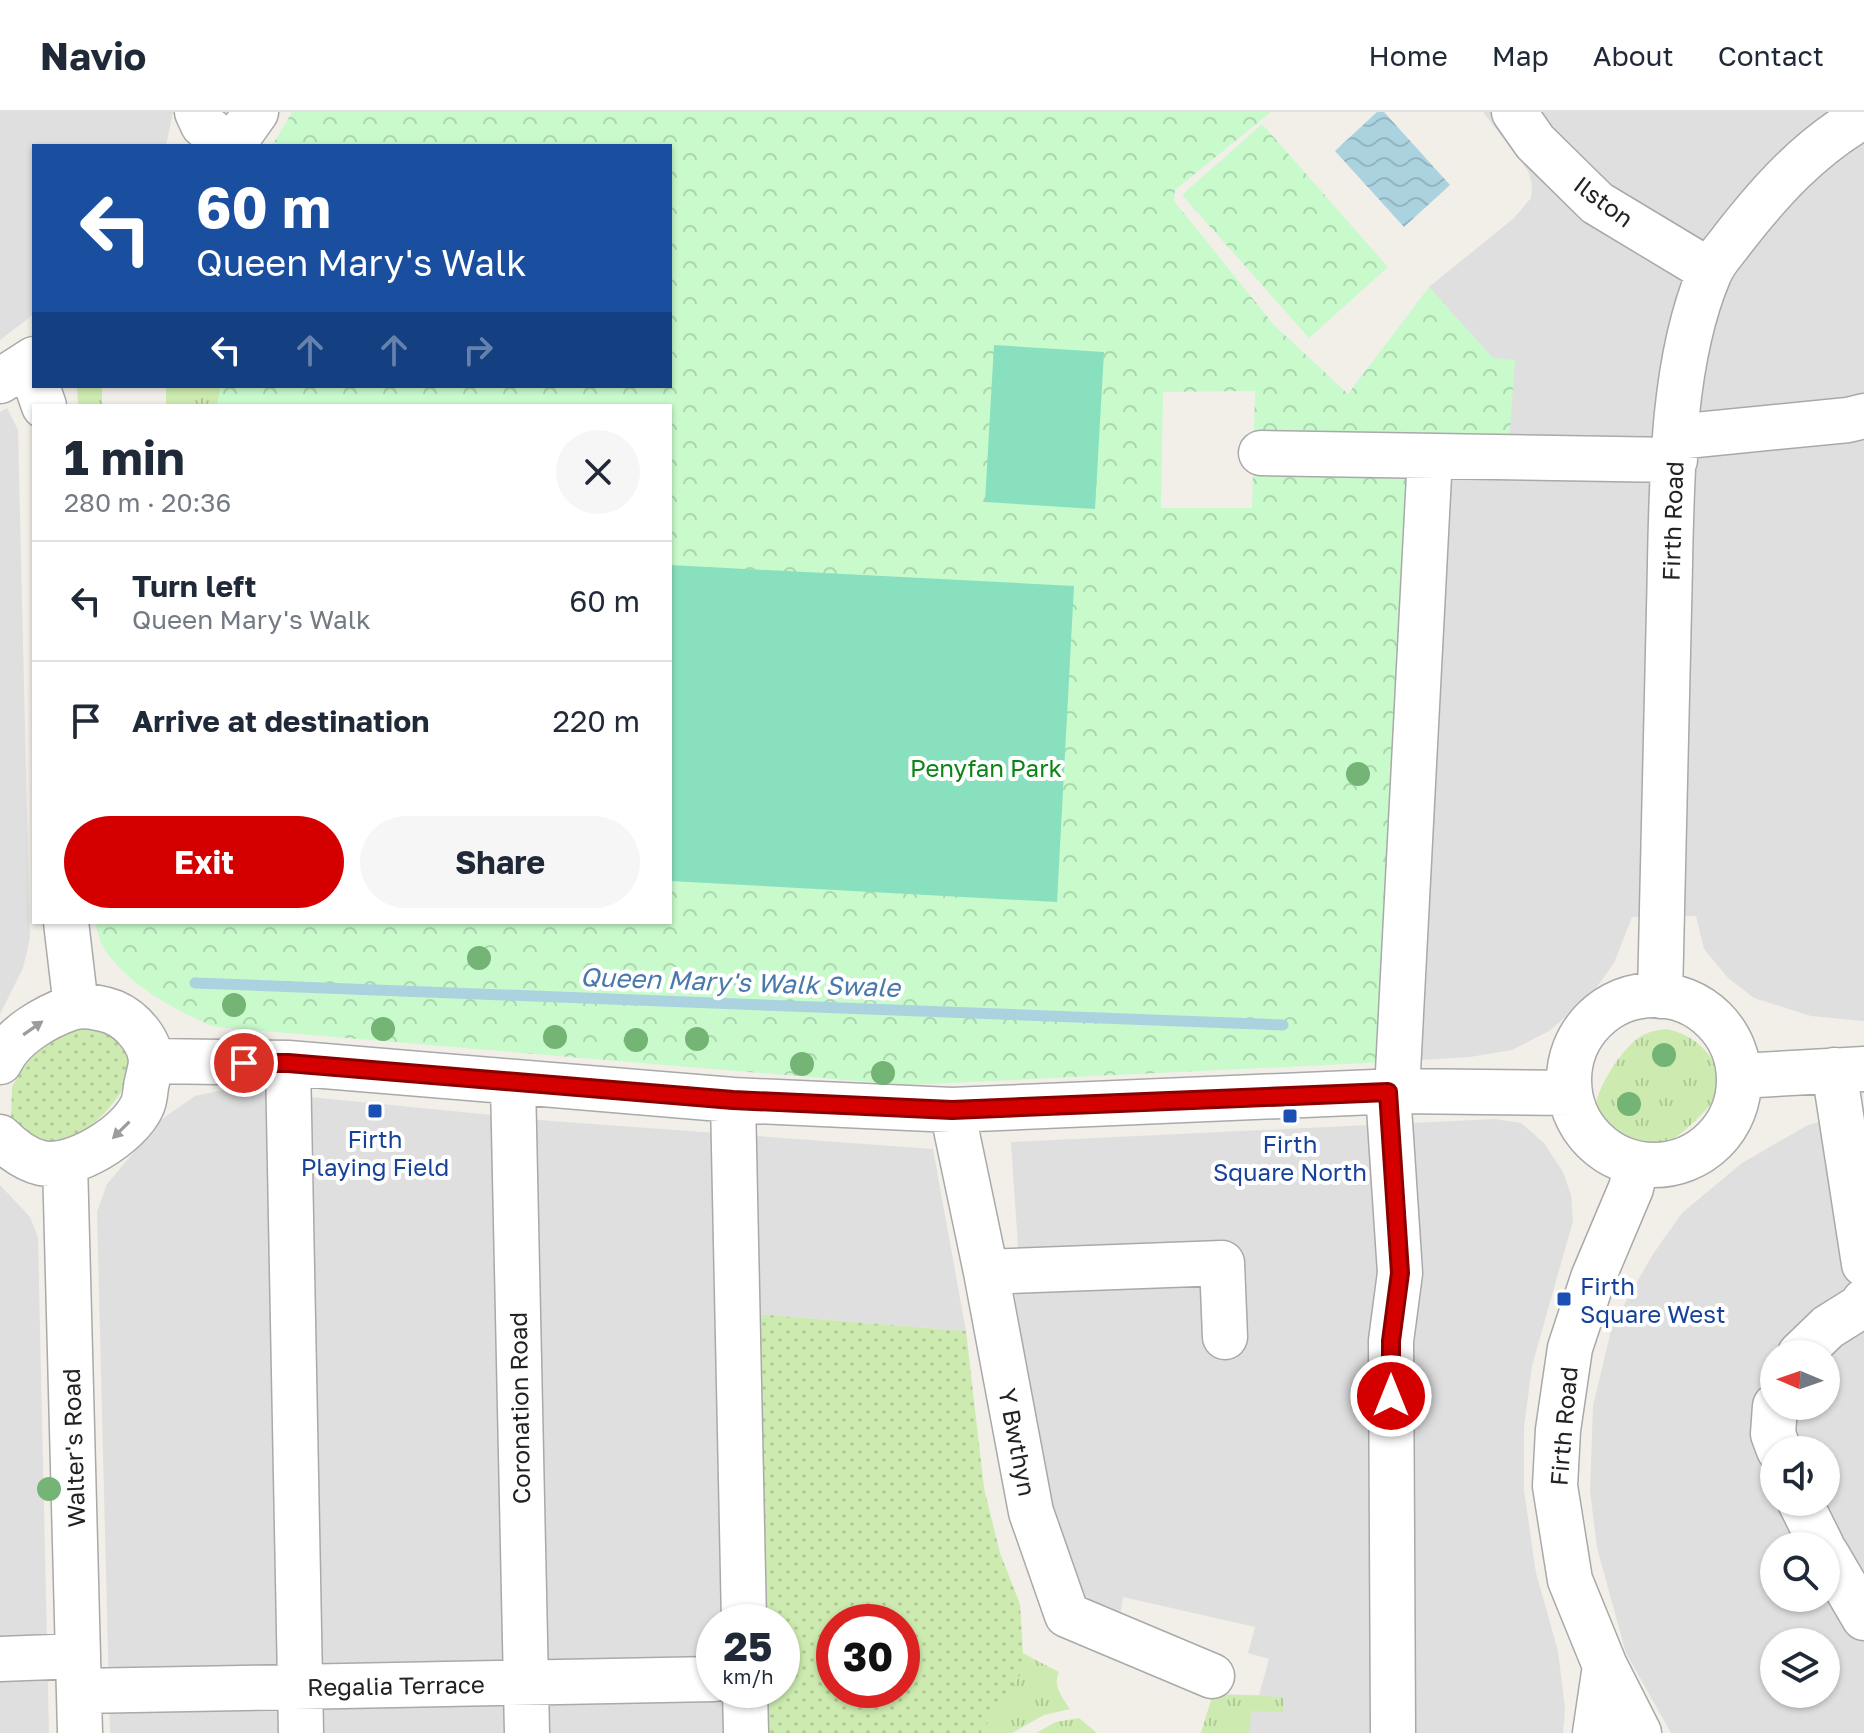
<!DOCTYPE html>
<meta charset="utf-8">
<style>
:root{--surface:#fff;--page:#f6f6f7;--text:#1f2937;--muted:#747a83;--line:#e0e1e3;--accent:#d40000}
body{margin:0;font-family:"Golos Text",sans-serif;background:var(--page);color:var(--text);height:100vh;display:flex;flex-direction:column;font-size:30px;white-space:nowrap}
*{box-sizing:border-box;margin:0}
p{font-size:26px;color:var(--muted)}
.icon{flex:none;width:44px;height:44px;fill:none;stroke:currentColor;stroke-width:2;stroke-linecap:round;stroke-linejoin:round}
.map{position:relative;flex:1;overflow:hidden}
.panel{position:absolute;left:32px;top:292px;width:640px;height:520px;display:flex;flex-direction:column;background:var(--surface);border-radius:0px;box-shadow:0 2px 6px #0004}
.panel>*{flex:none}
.top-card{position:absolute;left:32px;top:32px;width:640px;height:244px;border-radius:0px;box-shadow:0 2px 6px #0004;background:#1a4fa0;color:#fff;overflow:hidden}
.needle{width:52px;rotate:272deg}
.controls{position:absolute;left:1760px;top:1228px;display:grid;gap:16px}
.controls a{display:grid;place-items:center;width:80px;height:80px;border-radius:50%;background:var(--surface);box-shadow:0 2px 6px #0004;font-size:40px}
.speed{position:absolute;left:696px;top:1492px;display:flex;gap:16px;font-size:40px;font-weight:700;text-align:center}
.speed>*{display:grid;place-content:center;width:104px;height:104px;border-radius:50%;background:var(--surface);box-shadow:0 2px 6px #0004;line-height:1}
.speed small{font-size:20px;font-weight:400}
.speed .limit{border:12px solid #d22;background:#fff;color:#111}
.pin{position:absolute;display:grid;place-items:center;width:68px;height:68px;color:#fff;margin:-34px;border:4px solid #fff;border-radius:50%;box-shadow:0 2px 8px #0007}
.me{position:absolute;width:88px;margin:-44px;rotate:0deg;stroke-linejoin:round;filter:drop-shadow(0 0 6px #0008)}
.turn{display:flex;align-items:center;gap:28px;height:168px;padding:0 32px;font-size:36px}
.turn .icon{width:104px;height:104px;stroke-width:2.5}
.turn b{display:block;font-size:56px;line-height:68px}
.lanes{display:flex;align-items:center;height:76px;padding:0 32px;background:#0003;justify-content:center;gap:40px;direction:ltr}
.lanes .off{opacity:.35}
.round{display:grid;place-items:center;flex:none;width:84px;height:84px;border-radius:42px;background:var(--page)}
.head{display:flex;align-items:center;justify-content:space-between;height:136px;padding:0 32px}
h1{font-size:48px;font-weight:700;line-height:60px}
.cta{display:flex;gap:16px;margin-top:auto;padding:16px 32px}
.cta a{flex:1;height:92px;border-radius:48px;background:var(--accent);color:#fff;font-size:32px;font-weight:700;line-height:92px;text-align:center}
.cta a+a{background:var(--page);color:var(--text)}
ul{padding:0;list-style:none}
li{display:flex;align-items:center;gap:24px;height:120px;padding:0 32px;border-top:2px solid var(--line)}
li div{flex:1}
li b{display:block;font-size:30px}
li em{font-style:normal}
header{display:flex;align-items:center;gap:48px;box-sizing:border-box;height:112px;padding:0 40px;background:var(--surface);border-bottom:2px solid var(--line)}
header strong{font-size:38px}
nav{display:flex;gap:44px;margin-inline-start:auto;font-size:28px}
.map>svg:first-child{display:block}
</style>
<header>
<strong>Navio</strong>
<nav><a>Home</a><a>Map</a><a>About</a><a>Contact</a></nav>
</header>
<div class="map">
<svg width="1864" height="1621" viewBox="0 0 1864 1621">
<defs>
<pattern id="grass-tufts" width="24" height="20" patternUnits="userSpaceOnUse" patternTransform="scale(2)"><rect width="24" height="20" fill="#cdebb0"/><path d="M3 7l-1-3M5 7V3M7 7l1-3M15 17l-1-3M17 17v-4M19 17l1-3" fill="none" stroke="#b0c997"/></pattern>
<pattern id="park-crowns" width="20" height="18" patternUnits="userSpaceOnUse" patternTransform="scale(2)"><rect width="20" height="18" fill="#c8facc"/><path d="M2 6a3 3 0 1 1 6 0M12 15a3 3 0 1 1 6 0" fill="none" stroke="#acd6af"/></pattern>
<pattern id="garden-dots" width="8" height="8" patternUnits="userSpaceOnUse" patternTransform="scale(2)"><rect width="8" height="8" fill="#cdebb0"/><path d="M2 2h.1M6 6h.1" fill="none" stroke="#b0c997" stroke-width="1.8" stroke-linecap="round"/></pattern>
<pattern id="water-waves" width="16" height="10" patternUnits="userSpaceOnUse" patternTransform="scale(2)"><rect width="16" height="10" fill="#aad3df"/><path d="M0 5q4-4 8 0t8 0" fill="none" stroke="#92b5bf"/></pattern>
</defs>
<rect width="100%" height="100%" fill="#f2efe9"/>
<path fill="#e0dfdf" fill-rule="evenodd" d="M0,0H173L166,34H34V202L0,228Z
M1483,0H1864V909L1811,904L1754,886L1728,866L1704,837L1696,804L1632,805L1614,851L1591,883L1549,919L1512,938L1470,945L1389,950L1419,327L1493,247L1429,175L1514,106L1531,86L1532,73L1528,59Z
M7,296L18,318L30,826L23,856L0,902V300Z
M228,977L552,1009L933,1037L966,1219L755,1202L735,1510H714V1578H736L737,1621H110L97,1100L107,1072L162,1007L195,984Z
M1864,998V1621H1671L1626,1541L1597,1436L1590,1379L1593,1294L1612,1214L1653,1142L1682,1101L1742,1051L1808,1013ZM1774,1242H1826V1294H1774ZM1774,1338H1826V1390H1774ZM1774,1434H1826V1486H1774ZM1774,1530H1826V1582H1774Z
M1495,1007L1521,1011L1544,1031L1563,1060L1571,1083L1573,1109L1532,1254L1524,1316V1378L1536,1461L1558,1539L1565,1597L1563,1621H1201L1213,1582L1259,1583L1269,1547L1248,1541L1255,1515L1123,1485L1119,1510L1074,1490L1013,1223L1018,1135L1011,1030Z
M0,1073L30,1105L38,1125L49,1621H0Z"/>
<path fill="url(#grass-tufts)" d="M77,274H102V294H78Z
M166,274H221L217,294H166Z
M1667,917C1696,923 1727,950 1716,983C1712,992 1704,1000 1697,1007C1674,1029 1647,1051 1616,1029C1605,1021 1595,1009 1596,993C1598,973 1625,932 1643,923C1651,919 1658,918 1667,917Z
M1032,1546L1059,1560C1052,1574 1063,1586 1070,1597L1044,1603L1012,1621H981Z
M1213,1582L1283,1585V1600L1251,1599L1250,1621H1201Z
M1079,1606L1097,1621H1036L1056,1610Z"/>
<path fill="url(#park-crowns)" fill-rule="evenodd" d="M292,0H1271L1175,78L1174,89L1274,213L1348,282L1429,175L1493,246L1515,248L1509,330L1420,327L1389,950L905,973L215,915C175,899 98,858 96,810H670V294H217L221,274H670V34H272ZM1255,279L1252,396H1161L1163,280Z
M1262,12L1388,155L1309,226L1182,83Z"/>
<path fill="url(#garden-dots)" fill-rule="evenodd" d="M70,913L124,917C127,928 133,943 132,954C130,980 83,1030 57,1033C50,1034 40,1031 32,1031L11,1006L12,975L24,954L37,937Z
M755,1202L966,1219L984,1376L1000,1441L1020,1492L1023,1541L1032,1546L981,1621H755L754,1578H782V1510H752ZM834,1510H902V1578H834Z"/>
<path fill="#88e0be" d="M994,233L1104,240L1095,397L985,390Z
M670,453L1074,474L1057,790L670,769Z"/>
<path fill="url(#water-waves)" d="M1377,0H1384L1450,73L1404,115L1335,39Z"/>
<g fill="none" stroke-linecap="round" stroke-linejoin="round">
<path stroke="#aad3df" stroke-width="11" d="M195,871L1283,913"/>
<g stroke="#a9a9a9" stroke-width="47">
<path id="minor" d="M197,0L203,13L230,34
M1514,0L1535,30L1597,91L1710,159
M232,34L256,0
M0,269L34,247
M37,274L44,294
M1676,325L1848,308L1864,304
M1261,341L1675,348
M66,810L76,895
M1569 968a85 85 0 1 1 170 0a85 85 0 1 1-170 0Z
M1660,884C1662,755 1665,626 1669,497C1672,392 1668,259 1709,162C1714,149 1725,138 1733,127C1771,78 1810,35 1864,4
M151,949L288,951L733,988L952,998L1397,979L1570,981
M0,950C12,924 45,905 71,896C84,892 101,896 113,900C132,908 151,929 151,951C150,959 147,968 146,975C145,981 145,988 142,994C129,1023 73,1058 41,1051C24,1047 11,1036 0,1025
M288,951L301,1621
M1834,958L1864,1152
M1739,964L1864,957
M513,970L527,1621
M1397,979L1430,344
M1388,980L1400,1161L1391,1229L1393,1621
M733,988L744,1510
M952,998L986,1160L1031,1400L1067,1503L1212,1564
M65,1050L80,1621
M1637,1052L1631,1076L1593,1166L1570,1236L1558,1318L1555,1374L1570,1468L1605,1554L1639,1621
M986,1160L1222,1151L1225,1225
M1800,1242L1828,1215L1860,1195L1864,1189
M1775,1294L1773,1322L1779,1338
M1800,1390L1822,1434
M1826,1441L1864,1506
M0,1547L78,1544
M745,1578L746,1621
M79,1579L714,1567
M1595,1621L1605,1554"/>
</g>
<use href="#minor" stroke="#fff" stroke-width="44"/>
</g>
<g fill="#74b475">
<circle cx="1358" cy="662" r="12"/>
<circle cx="479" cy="846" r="12"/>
<circle cx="234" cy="893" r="12"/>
<circle cx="383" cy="917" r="12"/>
<circle cx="555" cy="925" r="12"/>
<circle cx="697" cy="927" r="12"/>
<circle cx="636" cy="928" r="12"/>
<circle cx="1664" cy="943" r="12"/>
<circle cx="802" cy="952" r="12"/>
<circle cx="883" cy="961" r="12"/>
<circle cx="1629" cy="992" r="12"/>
<circle cx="49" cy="1377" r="12"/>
</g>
<defs><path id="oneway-solid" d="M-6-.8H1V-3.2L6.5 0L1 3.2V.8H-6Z" transform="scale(2)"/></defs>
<g fill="#9c9c9c">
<use href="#oneway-solid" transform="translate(33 916) rotate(-35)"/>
<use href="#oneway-solid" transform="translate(121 1018) rotate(135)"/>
</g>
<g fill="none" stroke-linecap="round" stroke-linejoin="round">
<g stroke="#8a0000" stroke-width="20">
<path id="route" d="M244,951H288L733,988L952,998L1388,980L1400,1161L1391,1229V1284"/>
</g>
<use href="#route" stroke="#d40000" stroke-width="14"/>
</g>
<g fill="#1a4fb4" stroke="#fff" stroke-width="3">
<rect x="367" y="991" width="16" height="16" rx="4"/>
<rect x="1282" y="996" width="16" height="16" rx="4"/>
<rect x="1556" y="1179" width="16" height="16" rx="4"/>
</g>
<g text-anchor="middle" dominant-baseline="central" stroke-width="8" stroke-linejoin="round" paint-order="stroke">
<g font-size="24" fill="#222" stroke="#fff">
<text transform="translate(1604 89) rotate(37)">Ilston</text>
<text transform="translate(1672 409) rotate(-88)">Firth Road</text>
<text transform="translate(519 1296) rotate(-91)">Coronation Road</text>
<text transform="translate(1563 1314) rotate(-85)">Firth Road</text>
<text transform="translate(1018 1330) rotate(79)">Y Bwthyn</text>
<text transform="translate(73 1336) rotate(-92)">Walter's Road</text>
<text transform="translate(396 1573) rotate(-1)">Regalia Terrace</text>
</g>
<g font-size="24" fill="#0c8416" stroke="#fff">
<text x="986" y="655">Penyfan Park</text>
</g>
<g font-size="24" fill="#164399" stroke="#fff">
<text x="375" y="1026">Firth<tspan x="375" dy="28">Playing Field</tspan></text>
<text x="1290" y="1031">Firth<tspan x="1290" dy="28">Square North</tspan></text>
<text x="1580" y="1173" text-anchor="start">Firth<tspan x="1580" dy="28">Square West</tspan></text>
</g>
<g font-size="26" font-style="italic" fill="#4a7aab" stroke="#fff">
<text transform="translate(740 870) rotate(2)">Queen Mary's Walk Swale</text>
</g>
</g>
</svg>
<div class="controls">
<a><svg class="needle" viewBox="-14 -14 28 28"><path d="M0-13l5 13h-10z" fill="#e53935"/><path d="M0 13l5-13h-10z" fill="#747a83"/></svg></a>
<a><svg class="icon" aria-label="sound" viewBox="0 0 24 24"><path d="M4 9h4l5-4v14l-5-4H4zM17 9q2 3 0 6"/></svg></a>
<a><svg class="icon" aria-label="search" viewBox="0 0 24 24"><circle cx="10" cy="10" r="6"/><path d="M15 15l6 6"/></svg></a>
<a><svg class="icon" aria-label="layers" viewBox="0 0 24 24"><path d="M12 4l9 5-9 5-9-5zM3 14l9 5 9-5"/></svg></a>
</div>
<div class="speed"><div>25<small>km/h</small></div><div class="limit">30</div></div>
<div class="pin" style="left:244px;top:951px;background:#d93025"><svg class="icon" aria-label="arrive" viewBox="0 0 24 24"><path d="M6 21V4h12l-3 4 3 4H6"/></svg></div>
<svg class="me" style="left:1391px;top:1284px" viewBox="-20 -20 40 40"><circle r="17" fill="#d40000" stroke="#fff" stroke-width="3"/><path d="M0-11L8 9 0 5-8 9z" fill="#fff"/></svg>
<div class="top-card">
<div class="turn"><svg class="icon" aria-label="left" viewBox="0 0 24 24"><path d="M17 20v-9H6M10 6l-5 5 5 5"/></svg><div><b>60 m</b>Queen Mary's Walk</div></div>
<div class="lanes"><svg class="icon" aria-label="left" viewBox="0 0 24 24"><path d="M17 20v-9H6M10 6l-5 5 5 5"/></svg><svg class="icon off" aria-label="ahead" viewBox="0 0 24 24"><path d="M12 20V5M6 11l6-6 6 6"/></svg><svg class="icon off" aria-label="ahead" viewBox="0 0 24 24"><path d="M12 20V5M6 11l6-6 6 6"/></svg><svg class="icon off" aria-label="right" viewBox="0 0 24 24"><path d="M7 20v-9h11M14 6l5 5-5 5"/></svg></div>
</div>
<section class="panel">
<div class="head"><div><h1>1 min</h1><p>280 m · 20:36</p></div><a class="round"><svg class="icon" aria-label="close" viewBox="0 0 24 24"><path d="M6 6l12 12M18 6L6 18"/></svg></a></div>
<ul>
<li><svg class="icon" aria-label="left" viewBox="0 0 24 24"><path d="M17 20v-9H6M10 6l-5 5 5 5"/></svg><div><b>Turn left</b><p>Queen Mary's Walk</p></div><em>60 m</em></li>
<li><svg class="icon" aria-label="arrive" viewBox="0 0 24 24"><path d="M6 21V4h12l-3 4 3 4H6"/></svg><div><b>Arrive at destination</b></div><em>220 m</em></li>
</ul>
<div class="cta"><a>Exit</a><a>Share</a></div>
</section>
</div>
